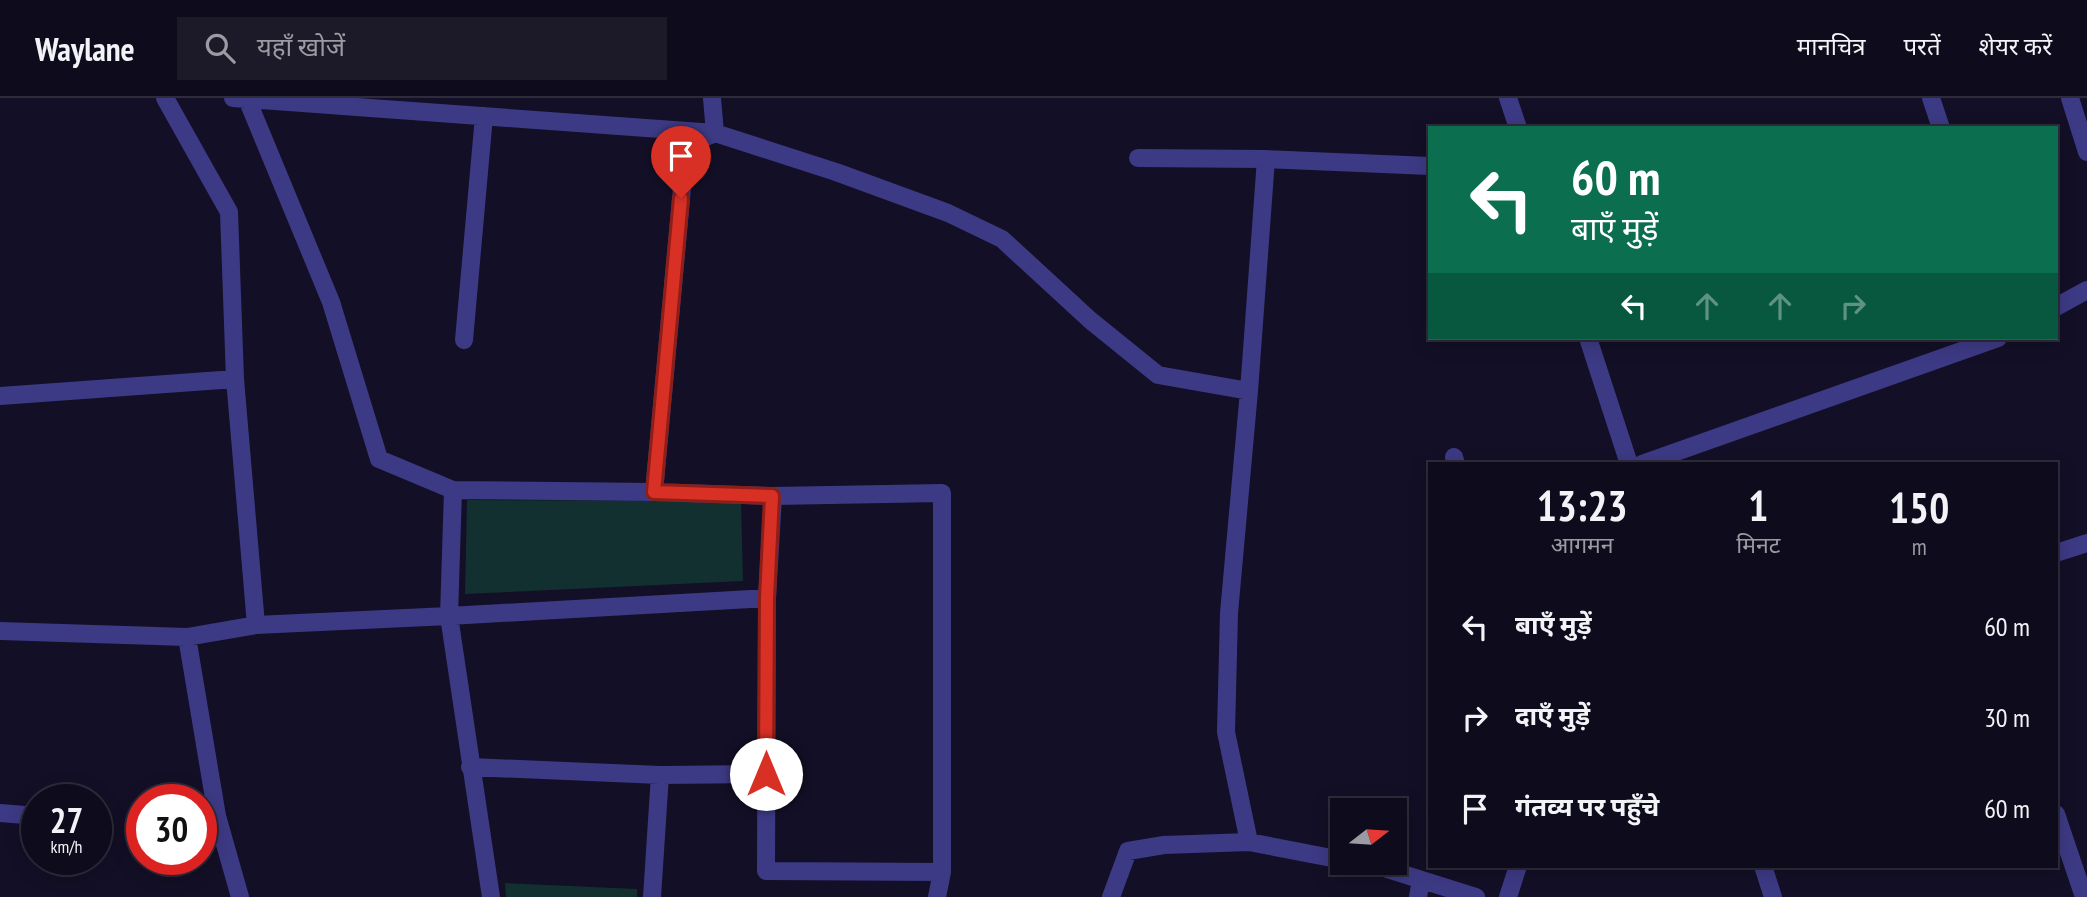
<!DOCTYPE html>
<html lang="hi">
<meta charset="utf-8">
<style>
:root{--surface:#0e0b1c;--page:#1c1929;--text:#f1f3f6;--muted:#9b9ba3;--line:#2e2b3b}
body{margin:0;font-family:"PT Sans Narrow","Noto Sans Devanagari",sans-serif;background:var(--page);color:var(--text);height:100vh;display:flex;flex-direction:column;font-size:26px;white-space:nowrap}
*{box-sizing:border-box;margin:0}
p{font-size:23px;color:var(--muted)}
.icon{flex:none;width:38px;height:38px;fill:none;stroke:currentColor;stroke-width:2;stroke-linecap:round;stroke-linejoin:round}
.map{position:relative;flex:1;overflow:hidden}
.details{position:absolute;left:1428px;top:364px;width:630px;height:406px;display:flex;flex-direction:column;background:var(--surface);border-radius:0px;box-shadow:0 4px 18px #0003,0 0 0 2px var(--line)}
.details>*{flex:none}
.guide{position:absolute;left:1428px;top:28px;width:630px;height:214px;border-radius:0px;box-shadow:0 4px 18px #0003,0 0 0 2px var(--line);background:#0b6e4f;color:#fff;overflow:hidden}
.needle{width:46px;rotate:73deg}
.tools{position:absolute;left:1330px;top:700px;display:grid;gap:14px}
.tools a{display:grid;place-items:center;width:77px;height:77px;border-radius:0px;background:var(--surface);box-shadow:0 4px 18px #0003,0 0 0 2px var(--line);font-size:35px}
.speed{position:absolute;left:21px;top:686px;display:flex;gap:14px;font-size:35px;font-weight:700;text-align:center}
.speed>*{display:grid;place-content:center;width:91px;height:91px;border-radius:50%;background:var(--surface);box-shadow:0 4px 18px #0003,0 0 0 2px var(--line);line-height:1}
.speed small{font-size:18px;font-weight:400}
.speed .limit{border:10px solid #d22;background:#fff;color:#111}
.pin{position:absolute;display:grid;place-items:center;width:60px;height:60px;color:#fff;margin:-72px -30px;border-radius:50% 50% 50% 0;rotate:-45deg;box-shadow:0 0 7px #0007}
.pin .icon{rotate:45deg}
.me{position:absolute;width:77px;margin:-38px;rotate:0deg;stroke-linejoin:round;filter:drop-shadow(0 0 5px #0008)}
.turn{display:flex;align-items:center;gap:24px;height:147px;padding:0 28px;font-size:32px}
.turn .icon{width:91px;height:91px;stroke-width:2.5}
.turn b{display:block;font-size:49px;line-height:60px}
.lanes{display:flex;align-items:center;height:66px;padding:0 28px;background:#0003;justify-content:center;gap:35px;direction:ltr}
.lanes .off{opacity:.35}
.eta{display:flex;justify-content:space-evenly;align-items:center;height:119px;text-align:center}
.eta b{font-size:42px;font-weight:600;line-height:49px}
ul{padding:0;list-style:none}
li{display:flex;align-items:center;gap:21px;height:91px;padding:0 28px}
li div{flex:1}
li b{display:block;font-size:26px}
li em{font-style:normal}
header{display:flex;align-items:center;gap:42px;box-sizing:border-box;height:98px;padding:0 35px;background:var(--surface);border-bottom:2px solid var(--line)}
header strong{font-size:33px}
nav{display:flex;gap:38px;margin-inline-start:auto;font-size:24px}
.search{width:490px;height:63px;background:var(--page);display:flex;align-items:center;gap:18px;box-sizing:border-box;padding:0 24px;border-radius:0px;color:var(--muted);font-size:26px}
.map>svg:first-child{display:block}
</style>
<header>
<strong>Waylane</strong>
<div class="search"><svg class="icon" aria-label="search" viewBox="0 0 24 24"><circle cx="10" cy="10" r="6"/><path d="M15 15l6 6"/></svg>यहाँ खोजें</div>
<nav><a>मानचित्र</a><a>परतें</a><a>शेयर करें</a></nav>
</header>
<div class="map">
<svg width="2087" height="799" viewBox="0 0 2087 799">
<rect width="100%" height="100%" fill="#130f26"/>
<path fill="#12302f" d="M467,402L741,403L743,483L465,496Z
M505,785L637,791V799H506Z"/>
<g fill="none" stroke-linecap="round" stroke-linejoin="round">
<path stroke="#3d3a85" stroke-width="18" d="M233,0L715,35L836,74L948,115L1002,141L1090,222L1158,277L1249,293L1229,515L1226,634L1249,744L1342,762
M712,0L715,35
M1508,0L1518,30
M1931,0L1941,30
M2070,0L2087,54
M247,1L331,204L379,361L453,392
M711,37L686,47L654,394L773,398L942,395V774L937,799
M1138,60L1266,61L1430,68
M2056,209L2087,192
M1588,240L1629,366
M464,242L484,18
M1249,293L1266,61
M0,298L235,281
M1454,359L1456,366
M1642,366L1998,240
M773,398L767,500L766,773L942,774
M2056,455L2087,445
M256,527L449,518L767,500
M0,533L187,539L256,527L235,281L229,114L165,0
M187,539L217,718L240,799
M470,669L660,677
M0,715L37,718
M2056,716L2084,799
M96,723L98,724
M1356,765L1384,770L1476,799
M1763,768L1773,799
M491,799L449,518L453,392L654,394
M652,799L660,677L766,676
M1111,799L1128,753L1164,747L1249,744
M1418,799L1421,782
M1508,799L1518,768"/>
</g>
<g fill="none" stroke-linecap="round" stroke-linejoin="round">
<g stroke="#8d1f18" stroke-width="18">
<path id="route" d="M681,100L654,394L772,398L767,500L766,676"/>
</g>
<use href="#route" stroke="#d93025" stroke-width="12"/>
</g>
</svg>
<div class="tools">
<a><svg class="needle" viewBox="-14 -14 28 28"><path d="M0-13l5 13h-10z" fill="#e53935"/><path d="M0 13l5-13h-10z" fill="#9b9ba3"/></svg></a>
</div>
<div class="speed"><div>27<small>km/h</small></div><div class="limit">30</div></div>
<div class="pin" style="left:681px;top:100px;background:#d93025"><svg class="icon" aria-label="arrive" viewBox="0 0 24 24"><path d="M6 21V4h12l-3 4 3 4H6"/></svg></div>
<svg class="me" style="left:766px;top:676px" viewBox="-20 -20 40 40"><circle r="19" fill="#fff"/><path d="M0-13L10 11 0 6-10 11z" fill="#d93025"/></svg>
<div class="guide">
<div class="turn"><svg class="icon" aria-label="left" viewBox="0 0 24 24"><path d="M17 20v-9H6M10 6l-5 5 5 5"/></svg><div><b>60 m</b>बाएँ मुड़ें</div></div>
<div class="lanes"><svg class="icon" aria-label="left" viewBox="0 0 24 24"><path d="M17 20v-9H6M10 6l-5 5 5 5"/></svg><svg class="icon off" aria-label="ahead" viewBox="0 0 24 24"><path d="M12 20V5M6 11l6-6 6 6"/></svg><svg class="icon off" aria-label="ahead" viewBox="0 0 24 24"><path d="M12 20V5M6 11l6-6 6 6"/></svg><svg class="icon off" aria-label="right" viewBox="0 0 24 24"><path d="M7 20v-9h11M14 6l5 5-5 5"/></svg></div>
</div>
<section class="details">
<div class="eta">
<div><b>13:23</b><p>आगमन</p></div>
<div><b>1</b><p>मिनट</p></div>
<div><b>150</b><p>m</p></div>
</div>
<ul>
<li><svg class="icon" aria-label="left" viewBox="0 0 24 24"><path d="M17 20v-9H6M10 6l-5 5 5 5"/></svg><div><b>बाएँ मुड़ें</b></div><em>60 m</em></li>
<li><svg class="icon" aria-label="right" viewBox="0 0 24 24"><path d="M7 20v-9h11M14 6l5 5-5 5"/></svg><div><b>दाएँ मुड़ें</b></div><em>30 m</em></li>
<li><svg class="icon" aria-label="arrive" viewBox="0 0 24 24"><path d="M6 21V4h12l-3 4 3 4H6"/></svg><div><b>गंतव्य पर पहुँचे</b></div><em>60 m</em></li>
</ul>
</section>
</div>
